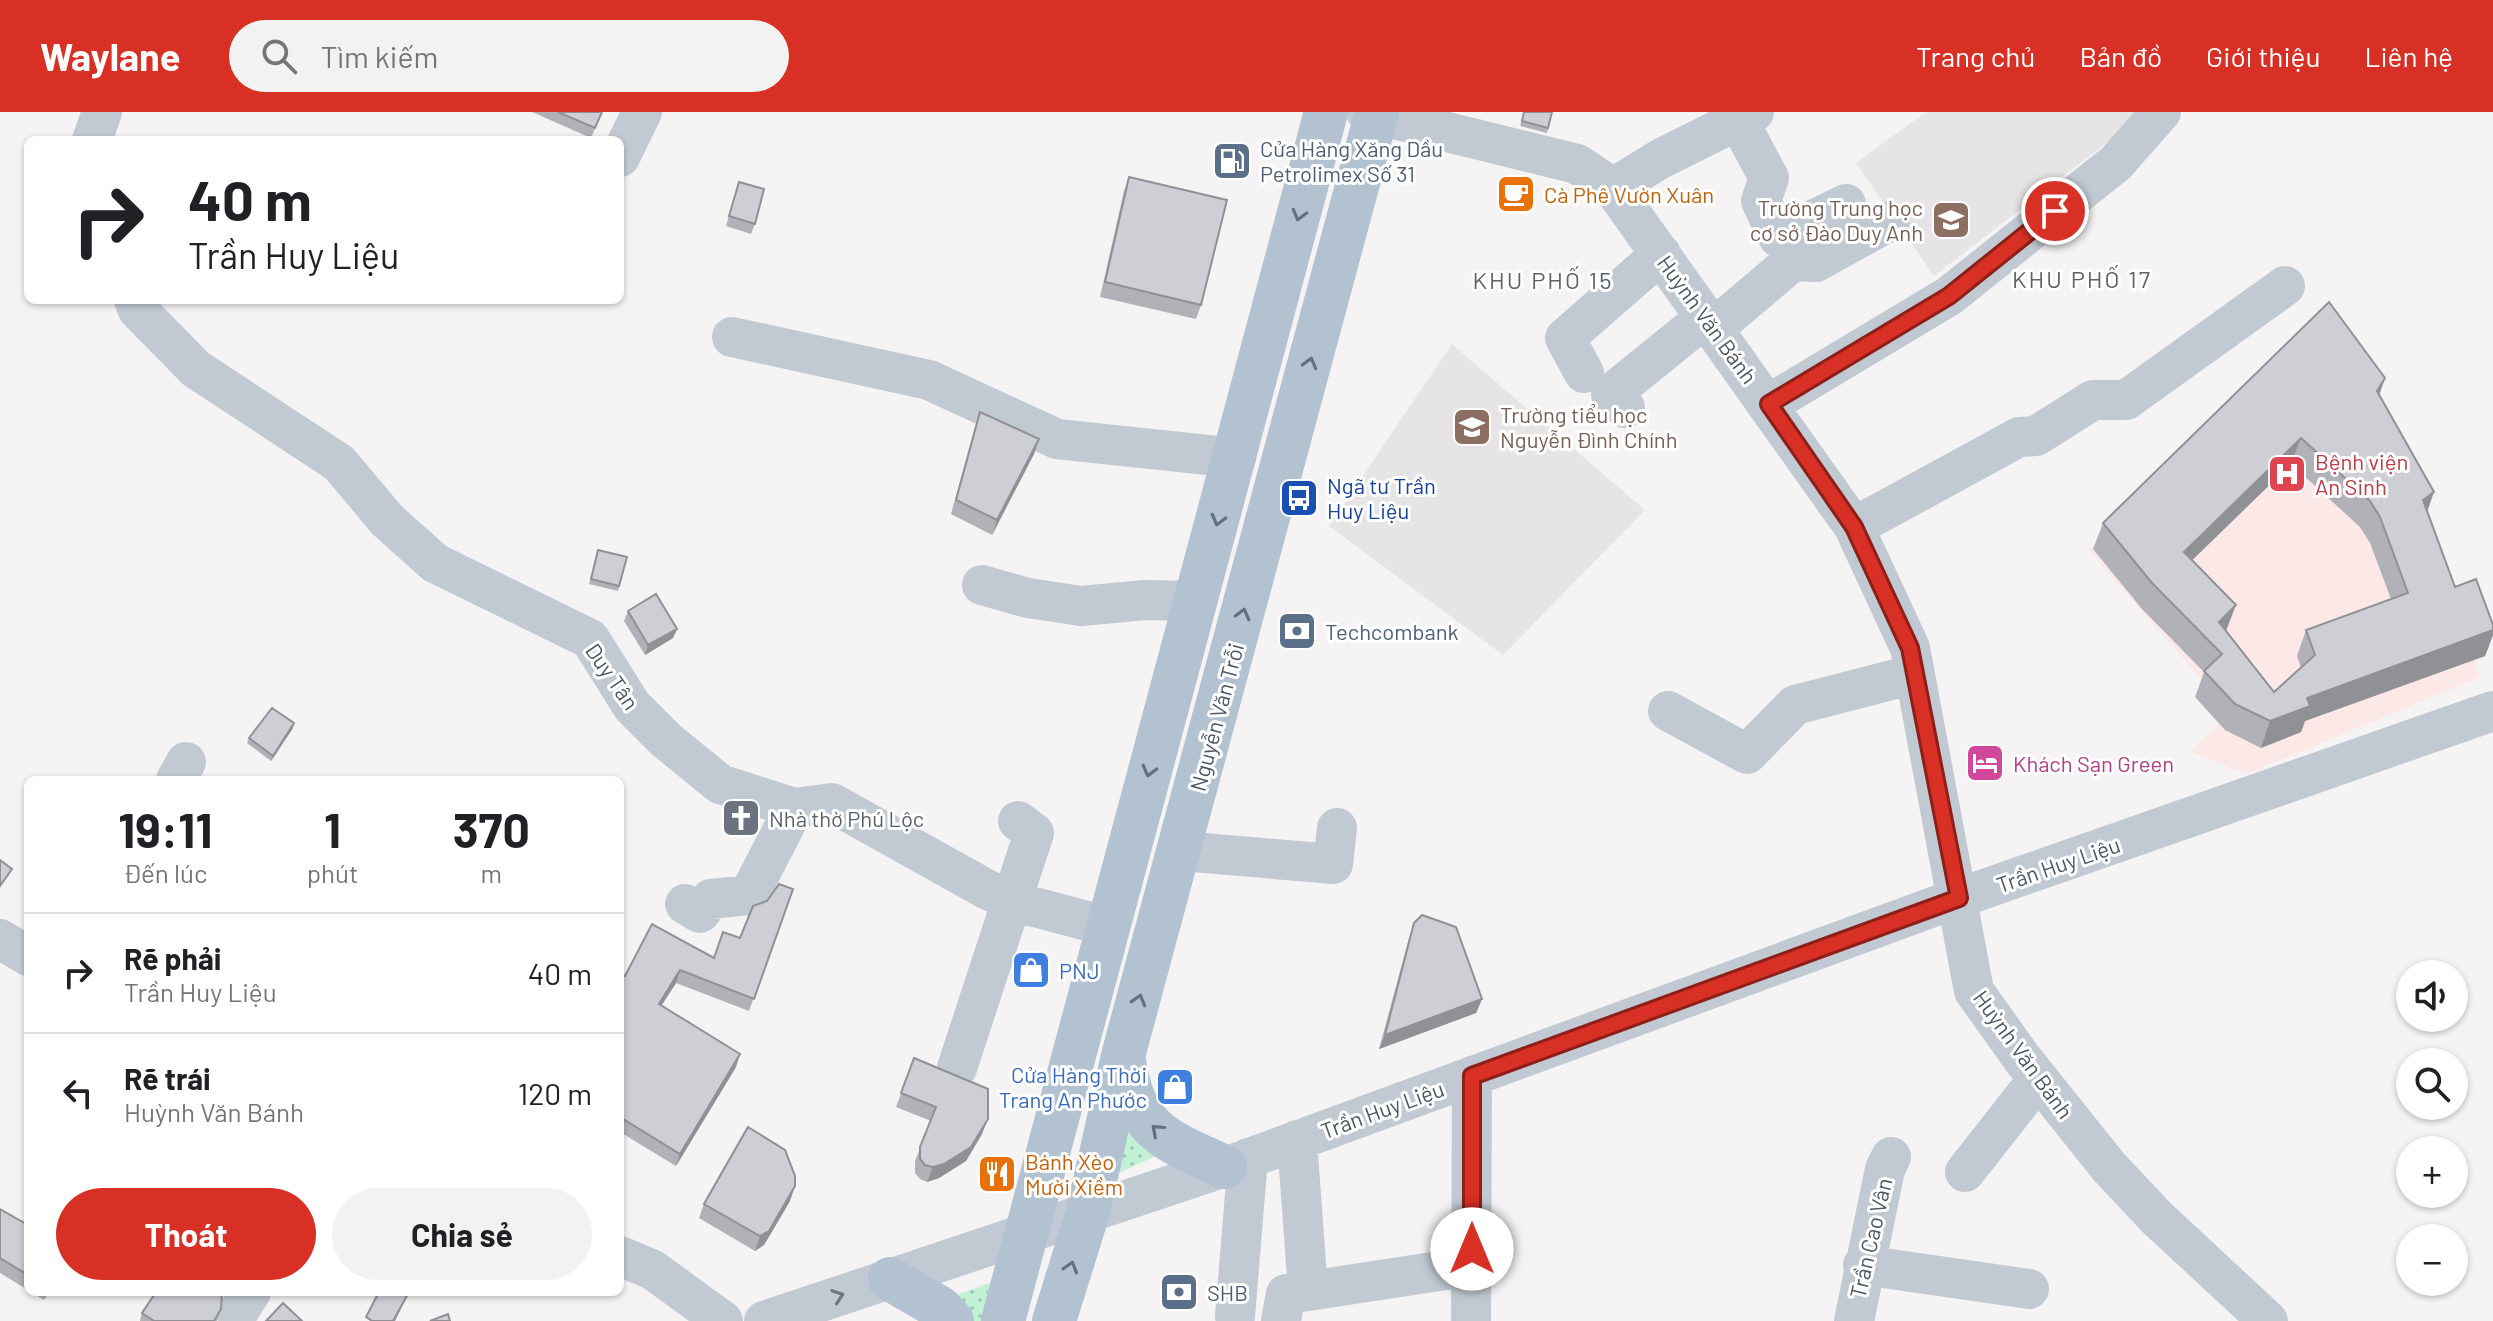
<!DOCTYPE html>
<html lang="vi">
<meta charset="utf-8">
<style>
:root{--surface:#fff;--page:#f2f2f2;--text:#202124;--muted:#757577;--line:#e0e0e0;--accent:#d93025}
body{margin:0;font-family:Barlow,sans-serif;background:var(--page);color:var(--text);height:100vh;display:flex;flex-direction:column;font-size:30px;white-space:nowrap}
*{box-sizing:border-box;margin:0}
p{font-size:26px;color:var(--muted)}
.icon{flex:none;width:44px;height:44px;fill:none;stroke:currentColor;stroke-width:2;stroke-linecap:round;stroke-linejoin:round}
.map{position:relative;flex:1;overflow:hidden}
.details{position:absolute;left:24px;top:664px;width:600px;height:520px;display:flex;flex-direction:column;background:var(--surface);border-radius:12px;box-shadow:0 2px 6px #0004}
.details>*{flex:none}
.banner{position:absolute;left:24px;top:24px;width:600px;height:168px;border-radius:12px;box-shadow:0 2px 6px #0004;background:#fff;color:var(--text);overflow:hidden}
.fabs{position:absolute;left:2396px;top:848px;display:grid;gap:16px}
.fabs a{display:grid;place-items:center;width:72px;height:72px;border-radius:50%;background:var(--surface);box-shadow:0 2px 6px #0004;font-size:40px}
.pin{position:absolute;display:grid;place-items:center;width:68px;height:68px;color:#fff;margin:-34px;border:4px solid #fff;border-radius:50%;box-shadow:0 2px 8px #0007}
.me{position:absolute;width:88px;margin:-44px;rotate:0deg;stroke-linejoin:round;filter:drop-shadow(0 0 6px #0008)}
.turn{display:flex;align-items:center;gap:28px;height:168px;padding:0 32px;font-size:36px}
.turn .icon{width:104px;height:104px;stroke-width:2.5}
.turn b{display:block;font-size:56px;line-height:68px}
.eta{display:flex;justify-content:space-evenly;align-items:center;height:136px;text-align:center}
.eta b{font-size:48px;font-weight:700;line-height:56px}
.action{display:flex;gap:16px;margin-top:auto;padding:16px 32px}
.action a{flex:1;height:92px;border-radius:48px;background:var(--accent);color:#fff;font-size:32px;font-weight:700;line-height:92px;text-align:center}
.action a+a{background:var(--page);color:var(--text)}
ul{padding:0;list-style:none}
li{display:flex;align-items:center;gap:24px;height:120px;padding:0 32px;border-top:2px solid var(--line)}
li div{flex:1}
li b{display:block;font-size:30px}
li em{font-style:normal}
header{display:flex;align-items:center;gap:48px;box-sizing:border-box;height:112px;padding:0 40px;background:var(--accent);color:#fff}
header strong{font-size:38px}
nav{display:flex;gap:44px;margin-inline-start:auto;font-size:28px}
.search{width:560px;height:72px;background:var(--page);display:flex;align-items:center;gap:20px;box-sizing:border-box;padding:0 28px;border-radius:44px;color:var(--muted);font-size:30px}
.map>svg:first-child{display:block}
</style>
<header>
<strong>Waylane</strong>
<div class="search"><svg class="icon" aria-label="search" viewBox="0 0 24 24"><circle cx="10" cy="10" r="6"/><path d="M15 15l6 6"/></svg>Tìm kiếm</div>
<nav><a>Trang chủ</a><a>Bản đồ</a><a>Giới thiệu</a><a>Liên hệ</a></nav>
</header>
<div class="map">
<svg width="2493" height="1209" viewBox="0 0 2493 1209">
<defs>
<pattern id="grass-dots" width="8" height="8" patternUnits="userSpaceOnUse" patternTransform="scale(2)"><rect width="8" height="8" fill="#c3f1d5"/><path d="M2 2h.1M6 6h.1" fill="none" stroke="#a0c6b0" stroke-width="1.8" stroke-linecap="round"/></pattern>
</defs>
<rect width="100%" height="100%" fill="#f5f3f3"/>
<path fill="#e6e4e5" d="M1926,0H2142L2144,2L1934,164L1856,51Z
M1452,232L1645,398L1503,543L1329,414Z"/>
<path fill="#fce8e6" d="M2325,214L2376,287L2480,565L2246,662L2190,639L2231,602L2089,438Z"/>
<path fill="url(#grass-dots)" d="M1129,1011L1162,1041L1119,1061Z
M995,1169L984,1209H973L951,1185Z"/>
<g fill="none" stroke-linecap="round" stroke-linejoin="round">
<path stroke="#c1cad2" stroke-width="40" d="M1366,0L1577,52L1613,76L1854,415L1910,536L1974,879L2021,945L2109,1055L2157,1106L2268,1209
M1738,8L1769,66L1761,89L1778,125L1846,92
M92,28L102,0
M620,45L642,0
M1613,76L1660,47L1754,0
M134,188L138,198L196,257L339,351L387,408L435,451L590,527L632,594L666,628L720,672L794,696L832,691L986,777L1012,789L1106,814
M1714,216L1793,149L1816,150L1890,109
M732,225L929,268L1057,327L1236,346
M1584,261L1565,226L1661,142
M1769,292L1949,184L2116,51L2161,0
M1625,296L1611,282L1706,205
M1854,415L2019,325L2036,324L2093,288H2126L2285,174
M982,473L1028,486L1081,494L1146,488L1196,489
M1668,599L1747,642L1795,593L1915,562
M176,668L186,650
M1181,739L1333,752L1337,716
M685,792L700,801L711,787L749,783L794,696
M0,827L28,844
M957,956L1034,721L1018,709
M1965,1060L2038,967
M620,1144L653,1158L723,1209
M1863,1153L2029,1177
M1308,1179L1472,1154
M237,1202L251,1180
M1235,1204L1248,1046
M764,1209L1225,1055L1933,795L2493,599
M1281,1209L1286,1182L1308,1179L1297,1028
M1471,1209L1472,964
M1854,1209L1885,1057L1891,1045"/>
<path stroke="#b3c2d1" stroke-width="44" d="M1124,948C1133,1017 1166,1029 1225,1055
M890,1167L940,1196L952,1209
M1003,1209L1326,0
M1054,1209L1088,1100L1123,944L1377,0"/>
</g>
<path fill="#b0b2b7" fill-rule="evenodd" d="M532,0H602L591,26Z
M1524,0H1552L1547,21L1520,14Z
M1129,65L1201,193L1196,207L1100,185L1124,79Z
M739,70L755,112L751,122L726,114Z
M2385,266L2379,283L2427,399L2455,475L2493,513V523L2485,544L2305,609L2301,620L2261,636L2225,618L2195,585L2204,560L2142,497L2093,437L2103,411ZM2291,352L2360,415L2370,431L2391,487L2306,518L2297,544L2301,556L2274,580L2226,519L2192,448Z
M980,300L1039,327L1034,342L992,423L951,402L975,315Z
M597,443L619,474L618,479L589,472Z
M628,499L677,517L673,526L645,543L624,509Z
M293,616L271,649L247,631L249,626Z
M793,777L749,899L676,871L661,894L736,955L676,1054L620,1020V861L625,864L714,846L740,826L767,789Z
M1414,811L1482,887L1476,901L1379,937L1409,826Z
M914,946L982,1022L966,1049L939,1066L927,1070L920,1067L915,1061V1049L931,1009L896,995Z
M790,1089L764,1133L755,1139L699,1106L704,1092Z
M0,1097L28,1113V1178L0,1161Z
M31,1180H49L44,1188Z
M221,1197L217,1209H140L142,1201Z"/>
<path fill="#909195" d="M2385,266L2376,292L2377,279Z
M2301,326L2291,352L2174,466L2184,440Z
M1039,327L1034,342L992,423L997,408Z
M2434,380L2425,406L2423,388Z
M2236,493L2226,519L2219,510Z
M677,517L673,526L645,543L648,533Z
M2493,518V523L2485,544L2305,609L2301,620L2261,636L2270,609L2307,586Z
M294,611L293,616L271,649L273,644Z
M680,858L676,871L654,905L659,892Z
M1482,887L1476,901L1379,937L1385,923Z
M740,942L736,955L676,1054L680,1042Z
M988,1007L982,1022L966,1049L939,1066L927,1070L933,1055Z
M795,1074L790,1089L764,1133L755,1139L760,1124Z
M409,1180L395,1209H393Z"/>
<path fill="#cdcfd5" stroke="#909195" stroke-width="2" fill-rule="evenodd" d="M558,0H602L595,16Z
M1524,0H1552L1548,16L1522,9Z
M1129,65L1227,88L1201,193L1105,170Z
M739,70L764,77L755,112L729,104Z
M2329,190L2385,266L2377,279L2434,380L2423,388L2455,475L2476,467L2493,513V518L2307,586L2310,594L2270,609L2235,592L2204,559L2222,542L2152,471L2103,411ZM2301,326L2370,389L2380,405L2408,481L2306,518L2315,543L2274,580L2219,510L2236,493L2184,440Z
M980,300L1039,327L997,408L956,388Z
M598,438L627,445L619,474L591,467Z
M656,482L677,517L648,533L628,499Z
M272,596L294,611L273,644L249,626Z
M0,748L12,757L0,774Z
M779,772L793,777L754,887L680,858L659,892L740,942L680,1042L620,1005V861L625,864L652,812L714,846L723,820L740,826L753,794L767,789Z
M1422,803L1456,815L1482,887L1385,923L1414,811Z
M914,946L988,977V1007L971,1035L944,1052L933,1055L925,1053L920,1047V1035L936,995L901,981Z
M748,1015L785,1038L795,1064V1074L769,1119L760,1124L704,1092Z
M0,1097L28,1113V1163L0,1146Z
M156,1180H222L221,1197L214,1209H154L142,1201Z
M379,1180H409L393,1209H372L366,1205Z
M283,1191L302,1209H266Z
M448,1202L450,1209H430Z"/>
<defs><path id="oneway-chevron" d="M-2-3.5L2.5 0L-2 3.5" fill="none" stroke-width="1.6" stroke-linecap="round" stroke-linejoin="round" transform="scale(2)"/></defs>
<g stroke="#64717d">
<use href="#oneway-chevron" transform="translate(1299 103) rotate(105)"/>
<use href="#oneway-chevron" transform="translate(1310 251) rotate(-75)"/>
<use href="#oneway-chevron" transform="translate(1218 408) rotate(105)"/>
<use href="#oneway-chevron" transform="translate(1243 502) rotate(-75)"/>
<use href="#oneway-chevron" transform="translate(1149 659) rotate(105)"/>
<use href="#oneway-chevron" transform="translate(1139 888) rotate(-74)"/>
<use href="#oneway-chevron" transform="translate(1157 1018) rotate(-138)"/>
<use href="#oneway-chevron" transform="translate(1071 1155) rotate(-73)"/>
</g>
<use stroke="#6e7983" href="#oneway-chevron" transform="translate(838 1184) rotate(-19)"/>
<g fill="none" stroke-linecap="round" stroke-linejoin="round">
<g stroke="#8d1f18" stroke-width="20">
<path id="route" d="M1472,1137V964L1959,786L1910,536L1854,415L1769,292L1949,184L2055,99"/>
</g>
<use href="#route" stroke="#d93025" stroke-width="14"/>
</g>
<defs>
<g id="fuel-square" transform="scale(2)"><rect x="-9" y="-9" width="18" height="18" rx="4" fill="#5c6f8a" stroke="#fff"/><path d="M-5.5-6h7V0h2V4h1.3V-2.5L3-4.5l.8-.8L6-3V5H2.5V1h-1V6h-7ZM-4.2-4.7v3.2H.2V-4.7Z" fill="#fff"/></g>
<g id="cafe-square" transform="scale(2)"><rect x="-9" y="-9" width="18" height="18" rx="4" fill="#e8710a" stroke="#fff"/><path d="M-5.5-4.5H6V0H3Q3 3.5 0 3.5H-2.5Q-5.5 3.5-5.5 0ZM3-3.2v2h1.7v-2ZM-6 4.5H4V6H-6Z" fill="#fff"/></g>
<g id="school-square" transform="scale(2)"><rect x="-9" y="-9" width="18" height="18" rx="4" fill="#8d6e63" stroke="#fff"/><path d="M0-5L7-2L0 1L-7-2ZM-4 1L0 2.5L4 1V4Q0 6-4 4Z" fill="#fff"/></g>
<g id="hospital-square" transform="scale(2)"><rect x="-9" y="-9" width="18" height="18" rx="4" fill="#e0444e" stroke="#fff"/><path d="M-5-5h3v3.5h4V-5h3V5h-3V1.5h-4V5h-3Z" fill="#fff"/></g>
<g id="bus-square" transform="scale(2)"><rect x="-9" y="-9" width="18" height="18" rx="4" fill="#1a4fb4" stroke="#fff"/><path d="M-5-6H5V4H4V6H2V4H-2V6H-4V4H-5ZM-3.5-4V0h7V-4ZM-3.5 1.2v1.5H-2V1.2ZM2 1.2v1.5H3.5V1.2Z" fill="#fff"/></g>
<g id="bank-square" transform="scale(2)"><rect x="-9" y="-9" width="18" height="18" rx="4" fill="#5c6f8a" stroke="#fff"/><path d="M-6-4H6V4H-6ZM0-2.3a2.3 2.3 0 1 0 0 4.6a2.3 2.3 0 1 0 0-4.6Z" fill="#fff"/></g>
<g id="hotel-square" transform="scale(2)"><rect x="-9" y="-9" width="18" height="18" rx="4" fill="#d1479c" stroke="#fff"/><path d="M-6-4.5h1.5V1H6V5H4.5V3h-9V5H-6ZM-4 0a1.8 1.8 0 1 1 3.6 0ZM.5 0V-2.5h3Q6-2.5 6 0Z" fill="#fff"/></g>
<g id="church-square" transform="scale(2)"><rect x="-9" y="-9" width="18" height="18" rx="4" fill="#6b7280" stroke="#fff"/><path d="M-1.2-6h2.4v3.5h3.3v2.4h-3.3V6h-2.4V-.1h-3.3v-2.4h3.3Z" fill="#fff"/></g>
<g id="shop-square" transform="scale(2)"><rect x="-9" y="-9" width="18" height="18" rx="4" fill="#3f7fe0" stroke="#fff"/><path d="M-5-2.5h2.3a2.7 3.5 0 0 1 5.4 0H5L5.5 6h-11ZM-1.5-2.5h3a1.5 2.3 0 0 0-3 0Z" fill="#fff"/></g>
<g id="restaurant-square" transform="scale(2)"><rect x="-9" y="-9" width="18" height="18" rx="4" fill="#e8710a" stroke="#fff"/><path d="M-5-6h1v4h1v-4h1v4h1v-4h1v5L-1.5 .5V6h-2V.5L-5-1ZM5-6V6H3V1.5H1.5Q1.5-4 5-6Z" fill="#fff"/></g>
</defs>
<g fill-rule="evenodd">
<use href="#fuel-square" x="1232" y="49"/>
<use href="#cafe-square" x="1516" y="82"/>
<use href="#school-square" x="1951" y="108"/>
<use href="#school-square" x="1472" y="315"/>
<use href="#hospital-square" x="2287" y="362"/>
<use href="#bus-square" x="1299" y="386"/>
<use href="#bank-square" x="1297" y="519"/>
<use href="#hotel-square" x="1985" y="651"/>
<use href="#church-square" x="741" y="706"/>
<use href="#shop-square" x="1031" y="858"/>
<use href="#shop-square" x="1175" y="975"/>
<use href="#restaurant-square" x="997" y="1062"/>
<use href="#bank-square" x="1179" y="1180"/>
</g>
<g text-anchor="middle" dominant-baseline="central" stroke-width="6" stroke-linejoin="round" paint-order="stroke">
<g font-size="22" fill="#4e5e75" stroke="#fff" text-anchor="start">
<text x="1260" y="36">Cửa Hàng Xăng Dầu<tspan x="1260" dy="25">Petrolimex Số 31</tspan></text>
<text x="1325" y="519">Techcombank</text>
<text x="1207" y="1180">SHB</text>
</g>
<g font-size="22" fill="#c56008" stroke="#fff" text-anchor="start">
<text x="1544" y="82">Cà Phê Vườn Xuân</text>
<text x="1025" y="1049">Bánh Xèo<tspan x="1025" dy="25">Mười Xiềm</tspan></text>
</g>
<g font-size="22" fill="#785e54" stroke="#fff" text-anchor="end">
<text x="1923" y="95">Trường Trung học<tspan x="1923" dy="25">cơ sở Đào Duy Anh</tspan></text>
<text x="1500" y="302" text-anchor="start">Trường tiểu học<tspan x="1500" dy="25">Nguyễn Đình Chính</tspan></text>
</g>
<g font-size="22" fill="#4a5661" stroke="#fff">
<text transform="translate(1708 207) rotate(54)">Huỳnh Văn Bánh</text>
<text transform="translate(613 564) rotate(55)">Duy Tân</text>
<text transform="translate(1216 605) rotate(-75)">Nguyễn Văn Trỗi</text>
<text transform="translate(2058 752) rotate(-19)">Trần Huy Liệu</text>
<text transform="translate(2024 942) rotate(54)">Huỳnh Văn Bánh</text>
<text transform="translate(1382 997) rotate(-20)">Trần Huy Liệu</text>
<text transform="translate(1870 1126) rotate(-77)">Trần Cao Vân</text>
</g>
<g font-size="22" fill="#be3a42" stroke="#fff" text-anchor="start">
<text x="2315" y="349">Bệnh viện<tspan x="2315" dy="25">An Sinh</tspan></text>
</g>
<g font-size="22" fill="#164399" stroke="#fff" text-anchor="start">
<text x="1327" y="373">Ngã tư Trần<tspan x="1327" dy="25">Huy Liệu</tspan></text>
</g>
<g font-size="22" fill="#b23c85" stroke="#fff" text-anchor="start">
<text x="2013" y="651">Khách Sạn Green</text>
</g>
<g font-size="22" fill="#5b616d" stroke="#fff" text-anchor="start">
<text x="769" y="706">Nhà thờ Phú Lộc</text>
</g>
<g font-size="22" fill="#366cbe" stroke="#fff" text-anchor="start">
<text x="1059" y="858">PNJ</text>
<text x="1147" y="962" text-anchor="end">Cửa Hàng Thời<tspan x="1147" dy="25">Trang An Phước</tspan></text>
</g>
<g font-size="24" letter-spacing="2" fill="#5f6368" stroke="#fff">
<text x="2082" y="166">KHU PHỐ 17</text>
<text x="1543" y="167">KHU PHỐ 15</text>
</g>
</g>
</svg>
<div class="fabs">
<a><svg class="icon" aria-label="sound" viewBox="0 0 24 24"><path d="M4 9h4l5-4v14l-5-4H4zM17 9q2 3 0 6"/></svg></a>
<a><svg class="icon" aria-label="search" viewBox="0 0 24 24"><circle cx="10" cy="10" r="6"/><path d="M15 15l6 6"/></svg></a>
<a>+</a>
<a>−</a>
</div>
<div class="pin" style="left:2055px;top:99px;background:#d93025"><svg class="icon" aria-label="arrive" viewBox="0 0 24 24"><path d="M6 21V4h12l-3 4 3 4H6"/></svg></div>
<svg class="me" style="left:1472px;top:1137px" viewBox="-20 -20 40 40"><circle r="19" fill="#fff"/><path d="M0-13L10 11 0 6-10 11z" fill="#d93025"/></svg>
<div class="banner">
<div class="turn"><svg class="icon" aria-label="right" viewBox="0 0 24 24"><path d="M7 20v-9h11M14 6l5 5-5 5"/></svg><div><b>40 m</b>Trần Huy Liệu</div></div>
</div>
<section class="details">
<div class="eta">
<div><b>19:11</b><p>Đến lúc</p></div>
<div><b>1</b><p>phút</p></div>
<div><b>370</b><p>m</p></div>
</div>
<ul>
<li><svg class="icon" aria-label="right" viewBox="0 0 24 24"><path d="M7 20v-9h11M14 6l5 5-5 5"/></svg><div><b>Rẽ phải</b><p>Trần Huy Liệu</p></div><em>40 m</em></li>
<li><svg class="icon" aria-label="left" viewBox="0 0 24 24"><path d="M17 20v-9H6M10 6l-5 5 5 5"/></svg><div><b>Rẽ trái</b><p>Huỳnh Văn Bánh</p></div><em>120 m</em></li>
</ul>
<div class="action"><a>Thoát</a><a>Chia sẻ</a></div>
</section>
</div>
